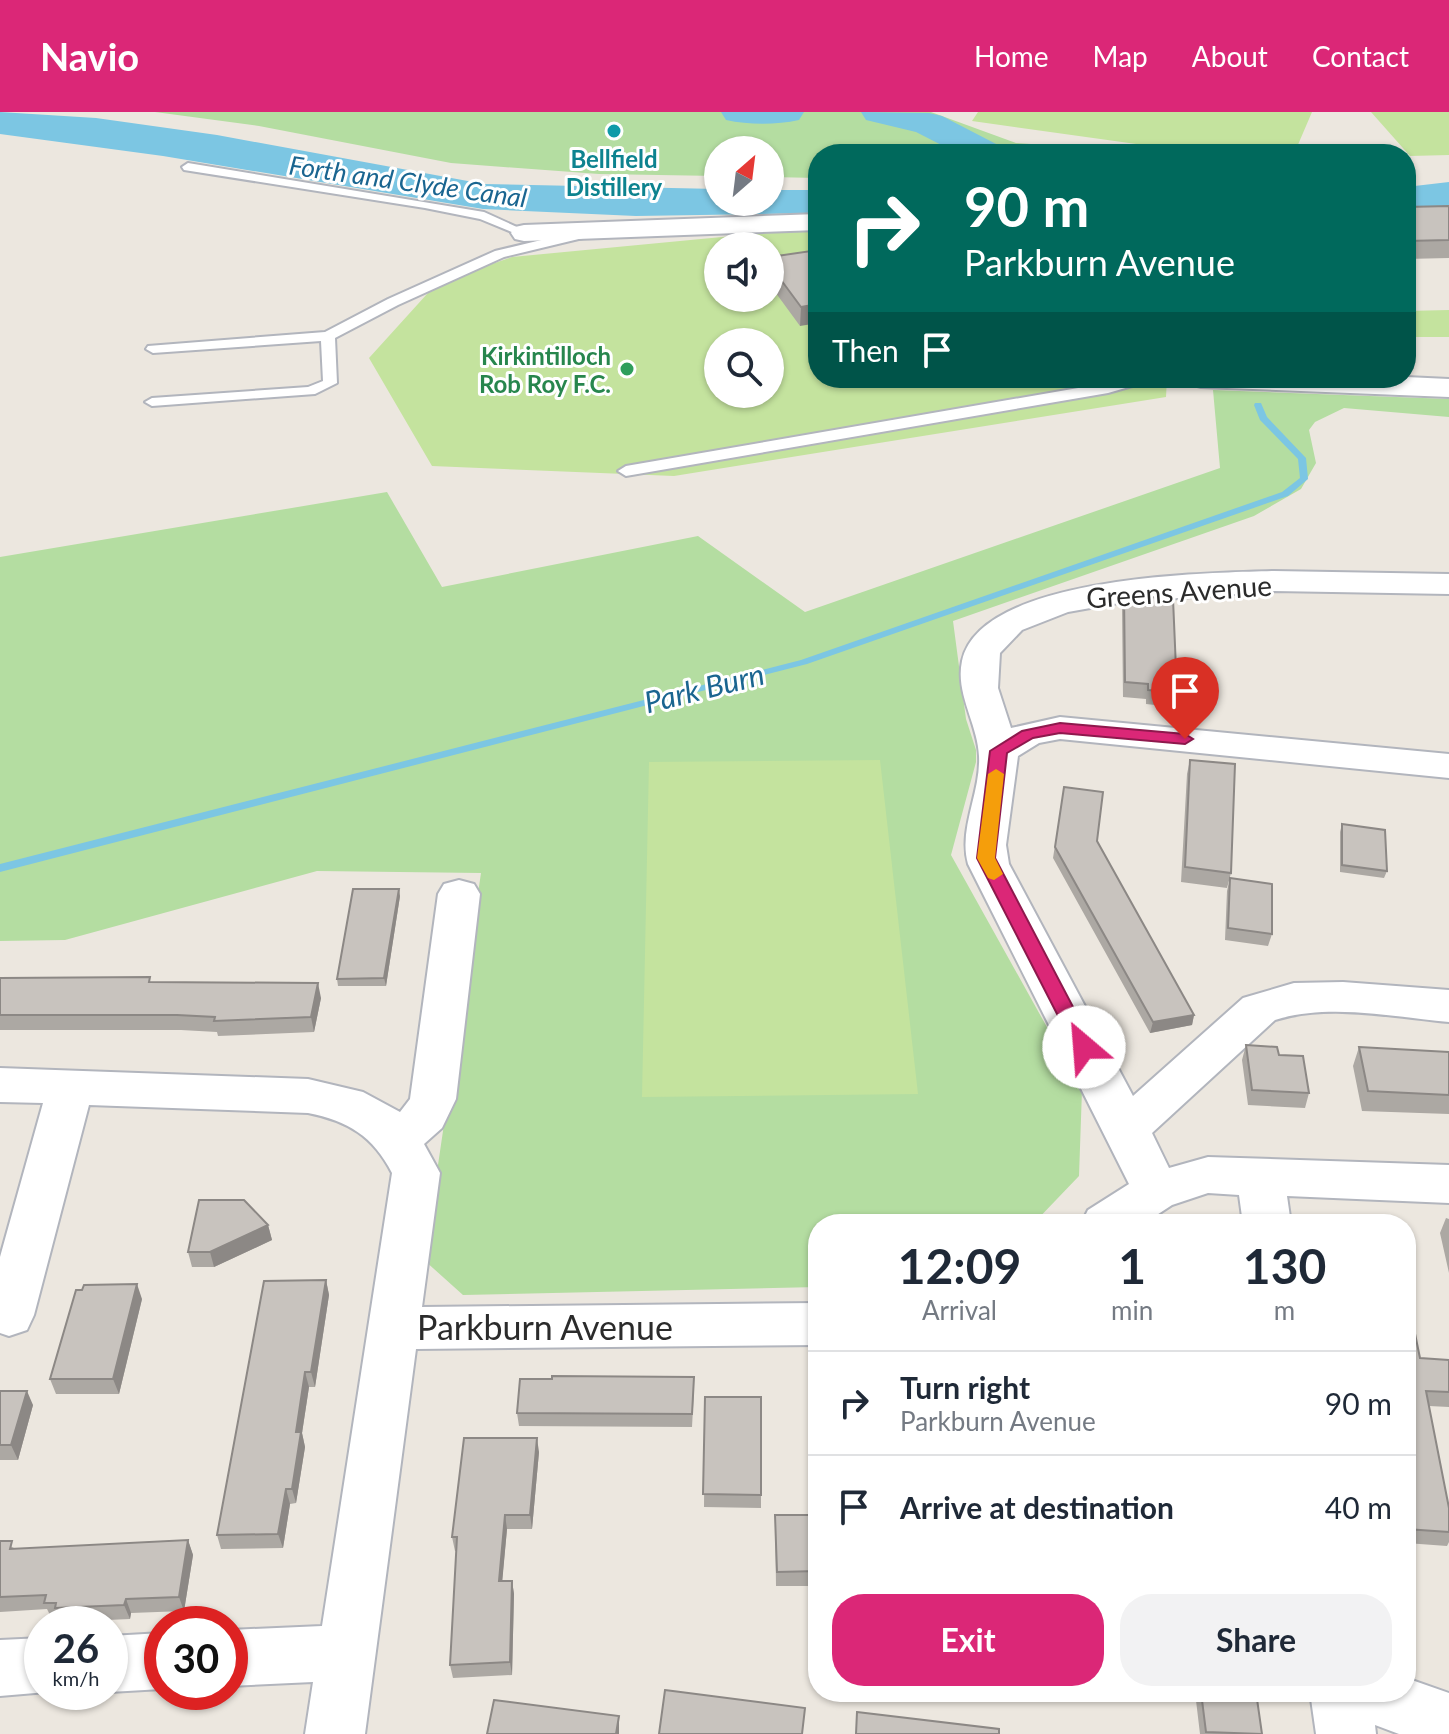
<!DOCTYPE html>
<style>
:root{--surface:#fff;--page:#f2f2f3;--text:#1f2937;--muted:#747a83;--line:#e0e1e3;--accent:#db2777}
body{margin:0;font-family:Lato,sans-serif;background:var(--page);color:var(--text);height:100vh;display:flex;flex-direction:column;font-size:30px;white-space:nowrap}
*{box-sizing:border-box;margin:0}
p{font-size:26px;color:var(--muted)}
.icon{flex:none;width:44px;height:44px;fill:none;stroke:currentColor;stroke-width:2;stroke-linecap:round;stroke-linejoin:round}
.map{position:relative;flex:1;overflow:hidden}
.details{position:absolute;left:808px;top:1102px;width:608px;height:488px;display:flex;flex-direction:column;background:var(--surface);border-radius:32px;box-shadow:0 2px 6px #0004}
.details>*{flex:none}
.top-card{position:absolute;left:808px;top:32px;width:608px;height:244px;border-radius:32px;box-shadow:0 2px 6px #0004;background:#00695c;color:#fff;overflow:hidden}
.needle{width:52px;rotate:28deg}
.buttons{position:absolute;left:704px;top:24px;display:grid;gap:16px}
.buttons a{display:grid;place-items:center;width:80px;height:80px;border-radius:50%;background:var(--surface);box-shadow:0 2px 6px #0004;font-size:40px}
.speed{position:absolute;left:24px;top:1494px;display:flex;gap:16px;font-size:40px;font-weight:700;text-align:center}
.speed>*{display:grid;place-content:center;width:104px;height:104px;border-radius:50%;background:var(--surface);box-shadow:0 2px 6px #0004;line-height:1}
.speed small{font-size:20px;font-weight:400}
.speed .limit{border:12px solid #d22;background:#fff;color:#111}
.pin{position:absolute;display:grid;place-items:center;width:68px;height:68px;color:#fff;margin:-82px -34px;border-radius:50% 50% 50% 0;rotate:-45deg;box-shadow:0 0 8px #0007}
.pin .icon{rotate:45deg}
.me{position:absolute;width:88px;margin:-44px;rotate:333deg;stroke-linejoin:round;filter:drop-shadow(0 0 6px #0008)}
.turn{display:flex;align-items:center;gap:28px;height:168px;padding:0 24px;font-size:36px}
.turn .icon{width:104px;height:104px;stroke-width:2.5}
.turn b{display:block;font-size:56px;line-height:68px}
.then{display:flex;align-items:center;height:76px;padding:0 24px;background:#0003;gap:16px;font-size:30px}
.eta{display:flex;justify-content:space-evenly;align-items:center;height:136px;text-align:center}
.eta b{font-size:48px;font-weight:700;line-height:56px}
.action{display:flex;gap:16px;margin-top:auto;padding:16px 24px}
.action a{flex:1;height:92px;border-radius:32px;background:var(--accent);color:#fff;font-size:32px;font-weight:700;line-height:92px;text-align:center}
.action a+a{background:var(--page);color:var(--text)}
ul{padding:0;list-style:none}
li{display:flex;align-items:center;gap:24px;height:104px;padding:0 24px;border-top:2px solid var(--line)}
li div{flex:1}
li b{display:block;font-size:30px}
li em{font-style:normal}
header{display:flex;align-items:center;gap:48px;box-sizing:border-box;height:112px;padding:0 40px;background:var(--accent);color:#fff}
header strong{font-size:38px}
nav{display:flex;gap:44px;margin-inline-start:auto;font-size:28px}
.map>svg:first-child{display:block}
</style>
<header>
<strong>Navio</strong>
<nav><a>Home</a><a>Map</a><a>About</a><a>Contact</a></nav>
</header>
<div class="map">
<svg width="1449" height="1622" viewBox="0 0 1449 1622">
<rect width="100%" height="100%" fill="#ece7df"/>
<path fill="#b4dda1" d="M155,0H931L1016,31L1180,42H818V66L770,65V38H718V64L599,62L451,51L259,14Z
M1213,278L1449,287V305L1344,296L1315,310L1309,318L1316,351L1301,377L1254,404L953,509L966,607L976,638V650L951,743L1082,978L1079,1064L1033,1112H818V1175L463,1183L424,1148L481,761L317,759L65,828L0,829V445L387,380L442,475L698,424L805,500L1220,356Z"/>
<path fill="#c4e39e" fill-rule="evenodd" d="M978,0H1312L1294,42H1208L972,9Z
M1371,0H1449V43L1410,44Z
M818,116V266H1167L1166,285L674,364L432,354L369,246L437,171L512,145ZM718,134H770V186H718ZM718,230H770V282H718Z
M1449,198V225H1408L1406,223V199Z
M880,648L918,982L642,985L649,650Z"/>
<path fill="#7cc6e3" d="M0,0L96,6L217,23L484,72L718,77V90H770V78H818V101L636,104L483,97L163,44L0,22Z
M1449,70V94L1406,98V75Z"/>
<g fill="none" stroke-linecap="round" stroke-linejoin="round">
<path fill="#7cc6e3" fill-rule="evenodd" d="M1255,291H1261L1267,305L1306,346L1308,367L1288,384L807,552L0,760V752L801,548L1282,380L1300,366L1298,347L1260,308L1254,293Z"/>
<path fill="#7cc6e3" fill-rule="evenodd" d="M721,0H804L799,8C776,13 749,13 726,8Z
M861,0L929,1L942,4L1000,34L1006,42H959L916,20L866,8Z"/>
<g stroke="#b2b5bd" stroke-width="4">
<path id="service" d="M188,51L484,100L530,121L524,125L480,107L425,96L184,58L182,55Z
M583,118L587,119V125L504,145L398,193L335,226L337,271L315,282L152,294L145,290L152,286L308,275L323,269L321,229L153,241L146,237L148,234L325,220L388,187L495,139Z
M1136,266H1160L1108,281L626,364L618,359L626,354Z"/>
</g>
<g stroke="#b2b5bd" stroke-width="4">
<path id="minor" d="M818,102V118L524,129L515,127L511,121L515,115L524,113Z
M1406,265L1449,267V285L1201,275L1190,272L1186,266Z
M1274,459L1449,462V482L1274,479L1124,490L1068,500L1022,518L1000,541L998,576L1011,616L1060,605L1449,642V666L1060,627L1039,631L1018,644L1006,733L1009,752L1133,984L1243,886L1294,871L1343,870L1449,878V910C1393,905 1329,891 1275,908L1152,1021L1169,1056L1208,1045L1449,1053V1091L1287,1084L1291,1112H1243L1239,1083L1208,1081L1172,1093L1143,1112H1081L1088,1098L1129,1072L968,752C958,717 981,680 979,644C978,612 955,582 962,549C980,464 1205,461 1274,459Z
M459,768L474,772L480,782L456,987L442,1016L424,1032L440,1061L422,1195L818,1191V1233L416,1237L365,1622H305L313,1570L230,1574V1518L322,1514L392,1061C373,1024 348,1009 308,1001L89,993L34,1203L27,1218L9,1224L0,1221V1145L43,991L0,990V956L308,967L363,980L400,1000L410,987L438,782L444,772Z
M162,1521V1577L110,1580V1524Z
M42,1526V1580H47L0,1584V1528Z
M1406,1566L1449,1581V1622H1399L1375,1613L1376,1622H1316L1310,1580H1406Z"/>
</g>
<use href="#service" fill="#fff" fill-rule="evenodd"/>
<use href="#minor" fill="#fff" fill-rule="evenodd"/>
</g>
<path fill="#aca8a3" d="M1449,94V146L1406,147V95Z
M770,145L818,148L800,214L770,173Z
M1124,483L1177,580L1174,595L1146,592V587L1123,585L1122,498Z
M1190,648L1231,761L1227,776L1181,770L1187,662Z
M1064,675L1097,729L1194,903L1192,913L1150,921L1053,746Z
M1342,712L1387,759L1384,766L1340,760V720Z
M1230,766L1272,822L1268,834L1225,828L1227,779Z
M400,784L386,874H338L337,867Z
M0,866L152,870L321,886L314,920L218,924L217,920L181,918H0Z
M1246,933L1309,981L1305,996L1248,993L1242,948Z
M1359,935L1449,940V1002L1362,999L1353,954Z
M1446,1106L1449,1107V1161L1440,1121Z
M268,1113L272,1128L214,1155H192L188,1140Z
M326,1168L329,1183L315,1275H309L302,1321L305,1335L296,1391L290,1392L283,1436L221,1437L217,1423Z
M1406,1178L1420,1246L1449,1248V1295L1429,1294L1449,1396V1430L1447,1434L1406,1431Z
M142,1187L119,1282H56L50,1267Z
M694,1278L692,1315L519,1314L517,1301Z
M0,1279L33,1293L18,1348H0Z
M705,1285H761V1396L704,1395Z
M539,1340L532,1417H507L502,1469H512L514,1482L512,1563L453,1566L450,1553L456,1439H455L452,1425Z
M775,1403H818V1474H776Z
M188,1428L193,1443L184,1499L131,1501L130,1507L61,1510L59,1505H51L47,1497L0,1500V1429L16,1437Z
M1195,1580H1256L1262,1622H1200Z"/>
<path fill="#8c8885" d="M818,192V211L800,214L801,195Z
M399,777L400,784L386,874L384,866Z
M318,871L321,886L314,920L311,905Z
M1194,903L1192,913L1150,921L1153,910Z
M268,1113L272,1128L214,1155L210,1140Z
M326,1168L329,1183L315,1275L311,1260Z
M137,1172L142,1187L119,1282L113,1267Z
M305,1260L309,1275L302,1321L305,1335L296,1391L292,1377L296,1320Z
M27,1279L33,1293L18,1348L11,1333Z
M537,1326L539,1340L532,1417L530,1403Z
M286,1377L290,1392L283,1436L278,1422Z
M505,1403L507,1417L501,1483L499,1469Z
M188,1428L193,1443L184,1499L179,1485Z
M512,1469L514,1482L512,1563L510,1550Z
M126,1487L131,1501L130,1507L124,1493Z
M619,1604V1622H616Z"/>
<path fill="#c8c3be" stroke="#8c8885" stroke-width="2" d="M1449,94V128L1406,129V95Z
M811,139L818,148V192L801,195L770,153V145Z
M1124,483L1173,487L1177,580L1148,578V572L1125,570Z
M1190,648L1235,652L1231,761L1185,755Z
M1064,675L1103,680L1097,729L1194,903L1153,910L1055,735Z
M1342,712L1385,718L1387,759L1342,753Z
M1230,766L1272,772V822L1228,816Z
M353,777H399L384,866L337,867Z
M150,865L149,870L318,871L311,905L214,909L215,905L177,903H0V866Z
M1246,933L1277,935L1279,943L1303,944L1309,981L1252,978Z
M1359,935L1449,940V983L1368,979Z
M199,1088H244L268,1113L210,1140H188Z
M326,1168L311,1260H305L296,1320H301L292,1377H286L278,1422L217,1423L264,1169Z
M137,1172L113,1267H50L76,1178H82L84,1173Z
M1406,1178L1420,1246L1449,1248V1280L1426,1279L1449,1396V1420L1406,1417Z
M552,1264L694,1265L692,1302L517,1301L520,1267H552Z
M0,1279H27L11,1333H0Z
M705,1285H761V1383L703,1382Z
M464,1326H537L530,1403H505L499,1469H512L510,1550L450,1553L457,1425H452Z
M775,1403H818V1459L777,1460Z
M188,1428L179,1485L126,1487L124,1493L55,1496L56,1491H44L46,1483L0,1485V1429H12L10,1437Z
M665,1578L805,1596L802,1622H659Z
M1201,1580H1256L1262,1622L1206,1620Z
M494,1588L619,1604L616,1622H487Z
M857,1600L999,1617V1622H856Z"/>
<path fill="#db2777" stroke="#8e194d" stroke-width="2" d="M1060,611L1185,622L1193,627L1185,632L1060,621L1033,626L1007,641L995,746L1094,935L1084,942L1074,935L977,746L990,639L1022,619Z"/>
<path fill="#f59e0b" d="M996,657L1004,662L995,746L1003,762L994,768L988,766L977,746L988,662Z"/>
<circle fill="#0f9aa8" stroke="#fff" stroke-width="3" cx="614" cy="19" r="8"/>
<circle fill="#2e9e5b" stroke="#fff" stroke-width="3" cx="627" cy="257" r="8"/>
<g text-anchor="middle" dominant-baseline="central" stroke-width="6" stroke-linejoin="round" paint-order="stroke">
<g font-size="24" font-weight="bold" fill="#0d838f" stroke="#fff">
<text x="614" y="46">Bellfield<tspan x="614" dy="28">Distillery</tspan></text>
</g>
<g font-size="24" font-weight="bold" fill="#27864d" stroke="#fff" text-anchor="end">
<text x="611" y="243">Kirkintilloch<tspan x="611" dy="28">Rob Roy F.C.</tspan></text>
</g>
<g font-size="26" font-style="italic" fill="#1a6590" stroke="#fff">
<text transform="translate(408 69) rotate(8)">Forth and Clyde Canal</text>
</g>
<g font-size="28" fill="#2b2b2b" stroke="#fff">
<text transform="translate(1179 479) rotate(-4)">Greens Avenue</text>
</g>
<g font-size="30" font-style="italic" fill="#1a6590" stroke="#fff">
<text transform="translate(704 575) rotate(-14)">Park Burn</text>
</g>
<g font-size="34" fill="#2b2b2b" stroke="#fff">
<text x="545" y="1214">Parkburn Avenue</text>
</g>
</g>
</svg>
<div class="buttons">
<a><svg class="needle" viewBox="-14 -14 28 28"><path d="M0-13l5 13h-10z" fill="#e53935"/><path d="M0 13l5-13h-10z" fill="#747a83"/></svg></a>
<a><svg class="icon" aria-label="sound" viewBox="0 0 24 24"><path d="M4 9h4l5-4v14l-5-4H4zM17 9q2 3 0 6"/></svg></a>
<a><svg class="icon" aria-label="search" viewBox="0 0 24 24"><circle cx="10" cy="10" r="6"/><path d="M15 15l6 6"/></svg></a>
</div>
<div class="speed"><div>26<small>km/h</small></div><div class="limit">30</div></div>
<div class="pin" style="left:1185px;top:627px;background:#d93025"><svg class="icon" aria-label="arrive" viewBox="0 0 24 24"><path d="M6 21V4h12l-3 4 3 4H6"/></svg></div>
<svg class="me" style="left:1084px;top:935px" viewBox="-20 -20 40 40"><circle r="19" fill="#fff"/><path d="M0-13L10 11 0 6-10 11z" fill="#db2777"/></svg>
<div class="top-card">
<div class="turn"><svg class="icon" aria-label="right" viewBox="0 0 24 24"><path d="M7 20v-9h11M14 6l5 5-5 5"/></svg><div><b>90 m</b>Parkburn Avenue</div></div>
<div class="then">Then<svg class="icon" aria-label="arrive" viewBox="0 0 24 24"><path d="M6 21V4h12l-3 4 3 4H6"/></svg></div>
</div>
<section class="details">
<div class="eta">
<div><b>12:09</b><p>Arrival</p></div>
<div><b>1</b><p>min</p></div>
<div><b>130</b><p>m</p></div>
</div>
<ul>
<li><svg class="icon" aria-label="right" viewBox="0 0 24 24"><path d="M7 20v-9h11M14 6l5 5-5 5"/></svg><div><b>Turn right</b><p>Parkburn Avenue</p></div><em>90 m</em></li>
<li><svg class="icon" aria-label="arrive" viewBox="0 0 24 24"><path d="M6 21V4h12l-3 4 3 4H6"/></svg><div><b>Arrive at destination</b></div><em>40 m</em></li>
</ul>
<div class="action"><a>Exit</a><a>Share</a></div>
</section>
</div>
